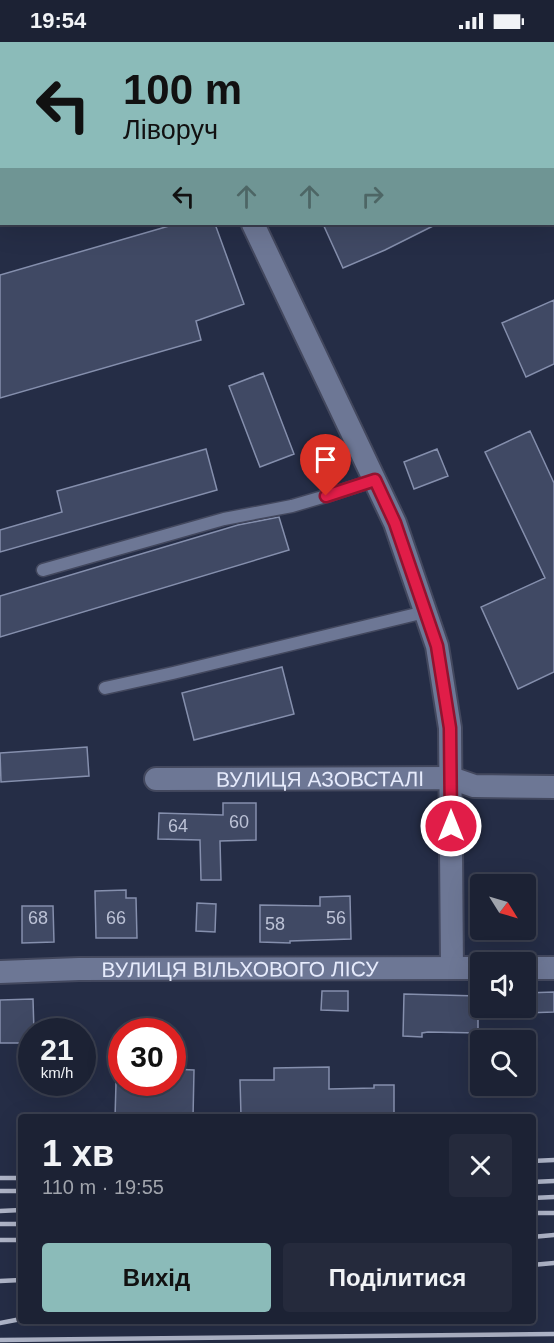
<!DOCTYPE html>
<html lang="uk">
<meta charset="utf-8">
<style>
:root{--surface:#1c2234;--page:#252a3c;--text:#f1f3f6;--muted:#a0a4ac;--line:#3a3f4f;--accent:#8bbbb9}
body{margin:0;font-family:Arial,sans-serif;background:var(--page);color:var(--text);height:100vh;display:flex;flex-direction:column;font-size:22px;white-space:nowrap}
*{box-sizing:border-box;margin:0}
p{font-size:20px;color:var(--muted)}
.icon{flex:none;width:33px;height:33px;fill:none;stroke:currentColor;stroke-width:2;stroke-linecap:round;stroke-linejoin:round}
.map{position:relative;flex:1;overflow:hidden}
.side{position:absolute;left:18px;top:1072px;width:518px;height:210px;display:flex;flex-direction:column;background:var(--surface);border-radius:6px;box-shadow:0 6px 24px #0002,0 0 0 2px var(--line)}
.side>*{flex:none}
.hud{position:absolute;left:0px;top:0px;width:555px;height:183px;box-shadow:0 6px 24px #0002,0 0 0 2px var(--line);background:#8bbbb9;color:#111;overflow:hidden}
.needle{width:39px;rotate:127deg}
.controls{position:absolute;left:470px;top:832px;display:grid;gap:12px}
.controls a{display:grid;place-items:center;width:66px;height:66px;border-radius:6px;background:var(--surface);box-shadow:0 6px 24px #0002,0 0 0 2px var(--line);font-size:30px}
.speed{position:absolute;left:18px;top:976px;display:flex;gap:12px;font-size:30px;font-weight:700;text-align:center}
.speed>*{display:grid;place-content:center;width:78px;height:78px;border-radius:50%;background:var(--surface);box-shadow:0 6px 24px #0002,0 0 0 2px var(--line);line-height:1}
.speed small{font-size:15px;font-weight:400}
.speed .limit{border:9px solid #d22;background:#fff;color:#111}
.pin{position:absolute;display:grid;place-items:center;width:51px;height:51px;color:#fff;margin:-62px -26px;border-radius:50% 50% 50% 0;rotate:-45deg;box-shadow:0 0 6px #0007}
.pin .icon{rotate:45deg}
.me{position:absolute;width:66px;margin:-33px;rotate:0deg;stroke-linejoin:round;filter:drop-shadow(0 0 4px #0008)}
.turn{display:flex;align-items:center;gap:21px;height:126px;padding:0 24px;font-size:27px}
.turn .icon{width:78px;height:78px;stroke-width:2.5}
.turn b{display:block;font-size:42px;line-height:51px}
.lanes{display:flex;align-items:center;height:57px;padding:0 24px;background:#0003;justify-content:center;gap:30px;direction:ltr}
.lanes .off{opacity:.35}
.round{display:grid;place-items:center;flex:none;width:63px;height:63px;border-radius:6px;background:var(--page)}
.head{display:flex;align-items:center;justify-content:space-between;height:102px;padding:0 24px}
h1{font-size:36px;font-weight:700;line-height:45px}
.button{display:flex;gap:12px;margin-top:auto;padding:12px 24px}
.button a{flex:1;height:69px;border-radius:6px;background:var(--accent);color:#111;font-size:24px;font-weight:700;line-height:69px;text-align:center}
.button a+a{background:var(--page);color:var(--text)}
.status{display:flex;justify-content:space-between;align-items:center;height:42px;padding:0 30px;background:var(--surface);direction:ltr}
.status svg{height:16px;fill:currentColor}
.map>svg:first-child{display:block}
</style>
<div class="status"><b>19:54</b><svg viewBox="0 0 49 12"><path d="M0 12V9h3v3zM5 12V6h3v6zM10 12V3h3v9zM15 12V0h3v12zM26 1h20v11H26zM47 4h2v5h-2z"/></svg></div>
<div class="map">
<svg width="554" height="1301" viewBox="0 0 554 1301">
<rect width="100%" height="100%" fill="#252d46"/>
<path fill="#404964" stroke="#858fad" stroke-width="1.5" d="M168,182H215L244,262L196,279L201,298L0,356V233L169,184Z
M323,182H437L385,208L343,226Z
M554,258V322L526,335L502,281Z
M263,331L294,412L260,425L229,344Z
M530,389L554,441V630L518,647L481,565L545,536L485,410Z
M206,407L217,448L0,510V488L62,470L57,449Z
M437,407L448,434L414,447L404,420Z
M279,475L289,508L0,595V554L238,483Z
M282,625L294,672L194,698L182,651Z
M87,705L89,734L1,740L0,711Z
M223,761H256V798L220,799L221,838H201L200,798L158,797L159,771L223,773Z
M126,848V856H136L137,896H96L95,849Z
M350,854L351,897L290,899V901L260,900V863L320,864V855Z
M197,861L216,862L215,890L196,889Z
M22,864H53L54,900L22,901Z
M322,949H348V969L321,968Z
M554,950V970L525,971V951Z
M404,952L478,954V991L428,990L422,991V995L403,994Z
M33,957L34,990H32V1001H0V958Z
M329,1025V1047L374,1046V1043H394V1076H360V1073L241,1074L240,1038H274V1026Z
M172,1027L194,1028L193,1076H115L116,1041H172Z"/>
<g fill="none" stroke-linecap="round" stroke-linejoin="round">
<g stroke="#43485e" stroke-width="15">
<path id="service" d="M0,139L2,138
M43,528L224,477L292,464L326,454L375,438
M105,646L173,631L425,570"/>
</g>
<g stroke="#43485e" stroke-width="26">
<g id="minor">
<path d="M166,0L167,2"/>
<path d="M253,182L395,481L437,604L450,686L452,926"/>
<path id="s1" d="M156,737L451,736L474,744L554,745"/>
<path d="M525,926H554"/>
<path id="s2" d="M0,930L79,927L480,926"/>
</g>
</g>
<use href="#service" stroke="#6d7795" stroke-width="12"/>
<use href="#minor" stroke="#6d7795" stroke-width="22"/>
<path stroke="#aeb4c7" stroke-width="4.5" d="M532,1119L554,1118
M0,1136H21
M532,1140L554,1139
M0,1149H21
M532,1156L554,1155
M0,1169L21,1168
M532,1171H554
M0,1182H21
M532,1195L554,1193
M0,1198H21
M532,1223L554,1221
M0,1239L21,1238
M0,1281L21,1277
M0,1298L554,1292"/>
</g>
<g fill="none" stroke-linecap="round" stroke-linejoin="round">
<g stroke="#92132f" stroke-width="15">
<path id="route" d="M326,454L375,438L395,481L437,604L450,686L451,784"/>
</g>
<use href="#route" stroke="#e11d48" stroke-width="10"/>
</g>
<g text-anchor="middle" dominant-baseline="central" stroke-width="6" stroke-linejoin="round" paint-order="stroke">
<g font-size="18" fill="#bcc2d6">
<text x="239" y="780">60</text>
<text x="178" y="784">64</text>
<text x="38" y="876">68</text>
<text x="116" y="876">66</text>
<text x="336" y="876">56</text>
<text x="275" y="882">58</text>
</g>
<g font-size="21" fill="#e6ebfc" stroke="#252d46">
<text stroke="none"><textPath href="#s1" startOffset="164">ВУЛИЦЯ АЗОВСТАЛІ</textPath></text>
<text stroke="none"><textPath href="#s2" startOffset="240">ВУЛИЦЯ ВІЛЬХОВОГО ЛІСУ</textPath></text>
</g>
</g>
</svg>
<div class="controls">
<a><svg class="needle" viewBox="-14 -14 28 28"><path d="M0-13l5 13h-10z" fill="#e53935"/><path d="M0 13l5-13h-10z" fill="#a0a4ac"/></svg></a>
<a><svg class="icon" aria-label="sound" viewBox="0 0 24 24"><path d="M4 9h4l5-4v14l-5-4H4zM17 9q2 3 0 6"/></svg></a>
<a><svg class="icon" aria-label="search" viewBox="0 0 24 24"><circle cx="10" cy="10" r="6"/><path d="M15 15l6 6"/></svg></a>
</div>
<div class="speed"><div>21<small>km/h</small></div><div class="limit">30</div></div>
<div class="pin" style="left:326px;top:454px;background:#d93025"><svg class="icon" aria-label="arrive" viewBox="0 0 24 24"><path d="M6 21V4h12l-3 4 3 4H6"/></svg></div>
<svg class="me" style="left:451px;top:784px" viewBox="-20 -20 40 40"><circle r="17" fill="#e11d48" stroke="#fff" stroke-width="3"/><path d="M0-11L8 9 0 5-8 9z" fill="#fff"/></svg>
<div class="hud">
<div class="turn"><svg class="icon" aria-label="left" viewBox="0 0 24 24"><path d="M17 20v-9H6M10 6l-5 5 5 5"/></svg><div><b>100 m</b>Ліворуч</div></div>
<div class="lanes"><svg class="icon" aria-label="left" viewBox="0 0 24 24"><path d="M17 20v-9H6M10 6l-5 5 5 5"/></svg><svg class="icon off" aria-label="ahead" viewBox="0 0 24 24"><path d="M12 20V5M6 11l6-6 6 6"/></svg><svg class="icon off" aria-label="ahead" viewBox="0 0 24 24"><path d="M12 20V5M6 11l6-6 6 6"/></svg><svg class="icon off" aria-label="right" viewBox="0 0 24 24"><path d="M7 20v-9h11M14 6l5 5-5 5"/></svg></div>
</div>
<section class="side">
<div class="head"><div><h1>1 хв</h1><p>110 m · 19:55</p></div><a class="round"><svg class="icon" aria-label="close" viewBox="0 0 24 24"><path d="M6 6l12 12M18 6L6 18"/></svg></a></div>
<div class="button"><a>Вихід</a><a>Поділитися</a></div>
</section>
</div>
